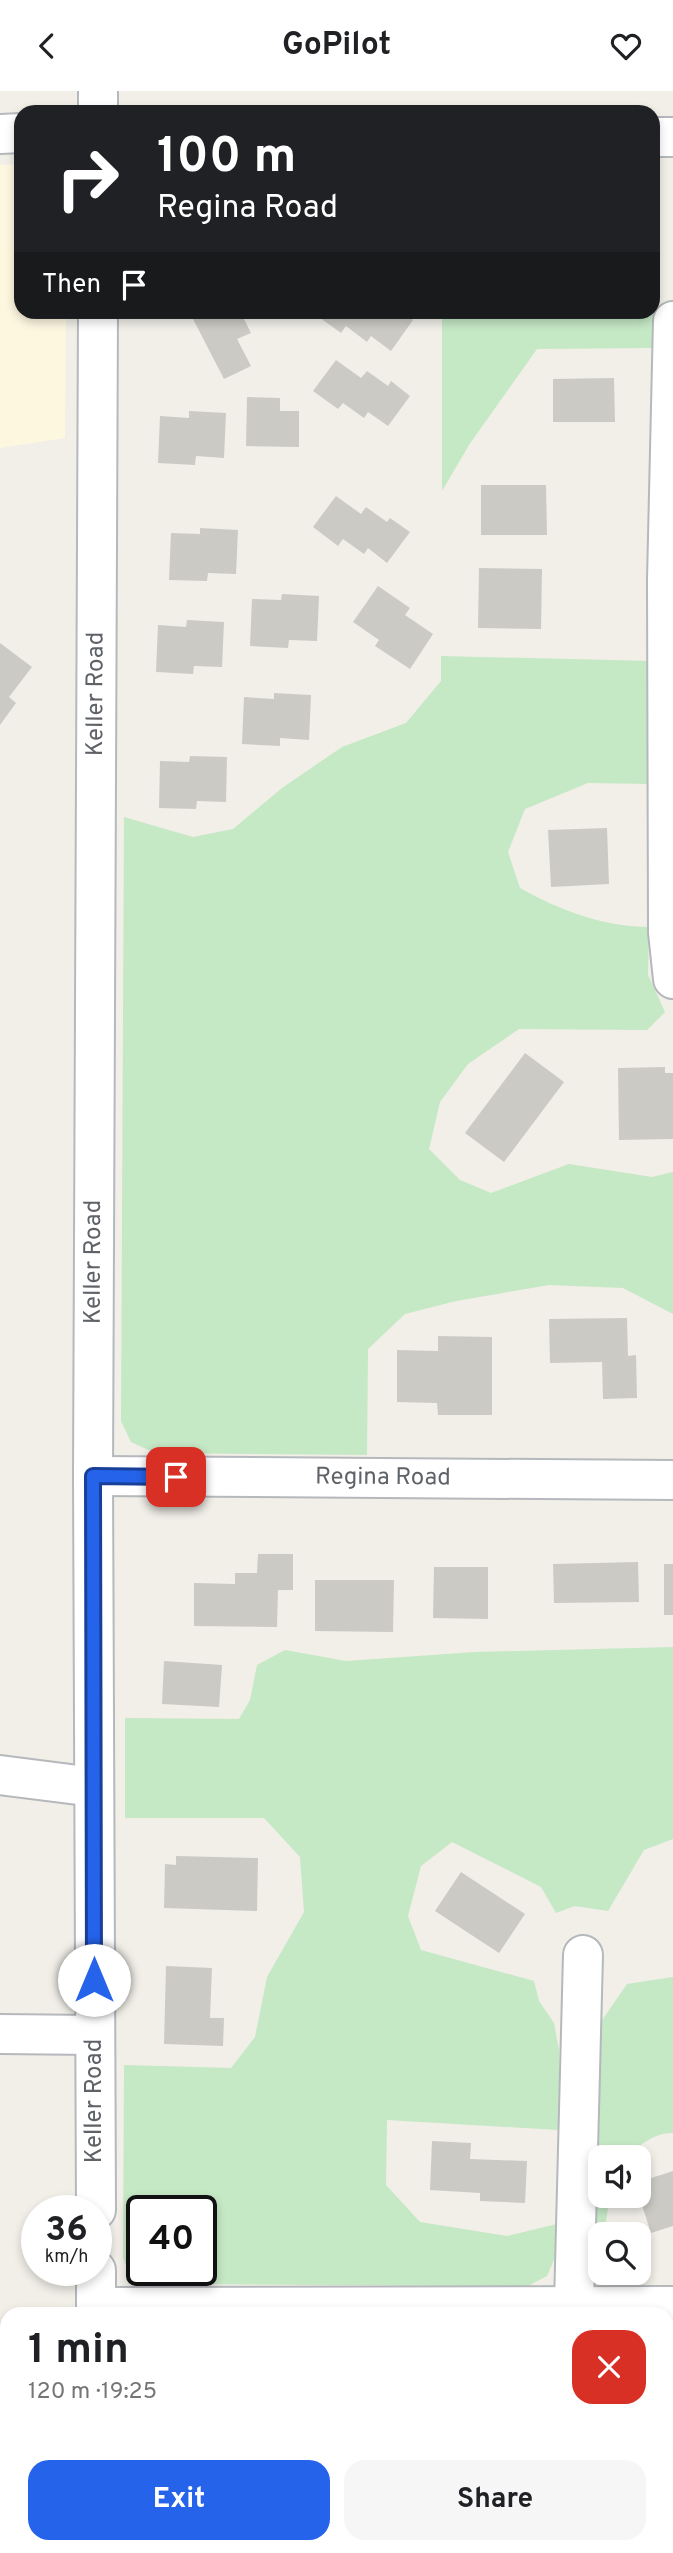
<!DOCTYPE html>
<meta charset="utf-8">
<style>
:root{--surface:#fff;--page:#f6f6f6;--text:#202124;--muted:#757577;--accent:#2563eb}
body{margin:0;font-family:Overpass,sans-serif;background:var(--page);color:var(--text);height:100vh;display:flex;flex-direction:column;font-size:26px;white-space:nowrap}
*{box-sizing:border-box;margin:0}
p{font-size:23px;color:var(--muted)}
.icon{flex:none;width:38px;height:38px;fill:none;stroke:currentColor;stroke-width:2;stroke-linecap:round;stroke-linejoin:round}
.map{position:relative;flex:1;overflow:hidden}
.side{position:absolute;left:0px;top:2216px;width:674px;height:247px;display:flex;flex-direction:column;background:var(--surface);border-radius:21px 21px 0 0;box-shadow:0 4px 10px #0003}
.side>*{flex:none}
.guide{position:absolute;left:14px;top:14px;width:646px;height:214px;border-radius:21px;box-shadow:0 4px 10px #0003;background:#202124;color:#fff;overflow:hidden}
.fabs{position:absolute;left:588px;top:2054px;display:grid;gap:14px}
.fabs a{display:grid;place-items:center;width:63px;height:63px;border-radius:14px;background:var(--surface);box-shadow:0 4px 10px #0003;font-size:35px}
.speed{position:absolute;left:21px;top:2104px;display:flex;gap:14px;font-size:35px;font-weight:700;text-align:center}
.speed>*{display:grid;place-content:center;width:91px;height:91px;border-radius:50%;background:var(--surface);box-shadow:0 4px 10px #0003;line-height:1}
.speed small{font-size:18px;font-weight:400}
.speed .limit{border:4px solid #111;border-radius:10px;background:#fff;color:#111}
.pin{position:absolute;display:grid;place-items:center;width:60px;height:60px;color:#fff;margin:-30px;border-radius:14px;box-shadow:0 4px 10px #0006}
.me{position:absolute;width:77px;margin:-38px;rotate:0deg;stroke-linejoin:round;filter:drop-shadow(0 0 5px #0008)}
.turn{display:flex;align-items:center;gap:24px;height:147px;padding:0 28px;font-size:32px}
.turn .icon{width:91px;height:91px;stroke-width:2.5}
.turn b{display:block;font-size:49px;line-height:60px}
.then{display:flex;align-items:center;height:66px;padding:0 28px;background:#0003;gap:14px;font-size:26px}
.round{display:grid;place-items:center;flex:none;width:74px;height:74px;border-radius:21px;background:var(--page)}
.head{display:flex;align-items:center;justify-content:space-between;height:119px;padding:0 28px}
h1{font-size:42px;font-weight:700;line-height:52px}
.action{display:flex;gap:14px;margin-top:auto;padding:14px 28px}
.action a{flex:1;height:80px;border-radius:21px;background:var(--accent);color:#fff;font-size:28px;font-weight:700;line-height:80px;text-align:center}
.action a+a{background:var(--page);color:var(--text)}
header{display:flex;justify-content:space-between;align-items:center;height:91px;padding:0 28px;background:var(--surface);font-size:32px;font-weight:700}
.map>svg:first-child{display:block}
</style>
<header><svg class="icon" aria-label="back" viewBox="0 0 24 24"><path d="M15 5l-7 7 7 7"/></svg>GoPilot<svg class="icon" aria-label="heart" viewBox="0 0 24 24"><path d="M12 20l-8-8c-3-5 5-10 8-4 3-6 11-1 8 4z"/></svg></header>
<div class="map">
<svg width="673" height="2462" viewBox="0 0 673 2462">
<rect width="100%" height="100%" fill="#f1efe8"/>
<path fill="#fef7e0" d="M21,73V220L66,221L65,347L0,357V74Z"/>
<path fill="#c5e8c5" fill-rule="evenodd" d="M653,197L654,257L537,258L469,354L442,400V221L653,220Z
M441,565L652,570L650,693L588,692L525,718L508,761L520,797C559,819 604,836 649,836L648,884L665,921L647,939L519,938L468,973L440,1011L429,1058L460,1089L491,1102L569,1073L652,1086L673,1081V1223L623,1197L549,1194L456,1210L405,1223L368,1258L367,1364L155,1362L131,1351L121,1330L124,726L193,746L233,738L282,697L342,656L406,632L441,590Z
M673,1556V1748L644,1759L608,1820L575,1815L556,1822L541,1796L452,1751L421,1775L408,1825L421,1859L534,1890L539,1910L554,1932L559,1959V2039L387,2029L386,2094L420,2131L507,2145L557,2133V2162L547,2185L528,2195L150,2193L131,2187L123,2167L124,1974L231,1977L255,1946L267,1886L304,1821L300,1766L264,1727H125V1627L239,1628L250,1609L257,1574L285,1559L346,1570L475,1561ZM142,2119H201V2179H142Z
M673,1886V2042C655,2041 638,2055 626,2067H600V2105H610L606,2130L611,2144H600V2182H626L631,2194H612L596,2186L591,2166L596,1938L627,1893Z
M7,2363V2455H70V2462H0V2365Z
M667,2393L673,2395V2462H409V2455H667Z"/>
<path fill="#cccac5" d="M203,220H240L251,242L237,248L251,275L224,288L192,226Z
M319,220H403L413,229L391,260L371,245L367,251L346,235L341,242L316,224Z
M336,269L361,287L367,280L388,295L391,290L410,305L388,335L368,321L364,327L343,312L338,318L313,300Z
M614,287L615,331H553V288Z
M247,306L280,307V320H299V356L246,355Z
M189,320L226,322L224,367L196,365L195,374L158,372L160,325L189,327Z
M481,394H546L547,444H481Z
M336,405L361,423L366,416L387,431L390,427L410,441L387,472L368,457L364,463L343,448L338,455L313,436Z
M200,437L238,439L236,483L208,482L207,490L169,489L171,442L200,443Z
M479,477L542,478L541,538L478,537Z
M378,495L410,517L405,524L433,543L410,578L375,555L379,549L353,531Z
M282,503L319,505L317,550L289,549L288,557L250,555L252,508L281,509Z
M187,529L224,531L222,576L194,575L193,583L156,581L158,534L186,536Z
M0,552L32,576L9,606L16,612L0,634Z
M274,602L311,604L309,649L280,647V655L242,653L244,606L274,608Z
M190,665L227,666L226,711L197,710L196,718L159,717L160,670L189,671Z
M607,737L609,793L551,796L548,739Z
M525,962L564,991L504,1071L465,1042Z
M665,976V982H673V1048L619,1049L618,977Z
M627,1227L628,1265L636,1264L637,1307L603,1308L602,1271L550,1272L549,1228Z
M438,1245L492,1246V1324H438L437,1312L397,1311V1259L438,1260Z
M258,1463H293V1499H278L277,1536L194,1535V1492L235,1493V1482H257Z
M638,1471L639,1511L554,1512L553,1473Z
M664,1473H673V1524H664Z
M434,1476H488V1528L433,1527Z
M315,1489H394L393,1541L315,1540Z
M164,1570L222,1574L219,1616L162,1613Z
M176,1765L258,1767L257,1820L164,1817L165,1773L176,1774Z
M461,1781L525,1823L499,1862L435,1820Z
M166,1875L212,1877L210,1927H224L223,1955L164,1953Z
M432,2050L471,2052L470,2068L527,2070L525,2112L480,2110V2102L430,2099Z
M673,2080V2135L651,2142L639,2105V2091Z"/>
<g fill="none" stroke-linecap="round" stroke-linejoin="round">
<g stroke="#b5b8bc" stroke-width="42">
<g id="minor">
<path d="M98,0V21"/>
<path d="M0,43L21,42"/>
<path d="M653,46H673"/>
<path d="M673,230L667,489L668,841L673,888"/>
<path id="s1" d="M93,1385L673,1389"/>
<path d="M0,1684L94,1696"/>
<path d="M0,1943L95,1944"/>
<path id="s2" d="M96,2119L93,1385L98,220"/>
<path d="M96,2179V2222"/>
<path d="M574,2214L583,1864"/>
<path d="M96,2216L673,2215"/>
<path d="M96,2462V2455"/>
</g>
</g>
<use href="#minor" stroke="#fff" stroke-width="38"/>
</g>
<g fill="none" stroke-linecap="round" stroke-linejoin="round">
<g stroke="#184099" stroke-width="18">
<path id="route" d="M94,1889L93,1385L176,1386"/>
</g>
<use href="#route" stroke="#2563eb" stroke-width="12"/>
</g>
<g text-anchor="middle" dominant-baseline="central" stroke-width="5" stroke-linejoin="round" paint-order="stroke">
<g font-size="24" fill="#5f6368" stroke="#fff">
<text stroke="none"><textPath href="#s2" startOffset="1516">Keller Road</textPath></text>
<text stroke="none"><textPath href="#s2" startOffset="948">Keller Road</textPath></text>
<text stroke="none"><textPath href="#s1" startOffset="290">Regina Road</textPath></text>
<text transform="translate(95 2010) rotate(-90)">Keller Road</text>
</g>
</g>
</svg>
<div class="fabs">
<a><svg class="icon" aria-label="sound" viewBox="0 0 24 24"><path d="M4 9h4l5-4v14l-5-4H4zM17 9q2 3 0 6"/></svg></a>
<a><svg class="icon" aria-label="search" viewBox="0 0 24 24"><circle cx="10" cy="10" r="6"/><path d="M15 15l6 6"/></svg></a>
</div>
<div class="speed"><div>36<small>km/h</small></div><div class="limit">40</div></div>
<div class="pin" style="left:176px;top:1386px;background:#d93025"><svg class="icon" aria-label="arrive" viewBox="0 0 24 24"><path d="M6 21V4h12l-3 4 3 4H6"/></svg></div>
<svg class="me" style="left:94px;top:1889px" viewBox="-20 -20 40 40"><circle r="19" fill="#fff"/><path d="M0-13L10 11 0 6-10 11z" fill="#2563eb"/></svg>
<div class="guide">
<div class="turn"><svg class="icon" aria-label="right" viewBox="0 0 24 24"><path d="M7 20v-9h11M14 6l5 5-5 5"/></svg><div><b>100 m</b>Regina Road</div></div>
<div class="then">Then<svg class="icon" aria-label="arrive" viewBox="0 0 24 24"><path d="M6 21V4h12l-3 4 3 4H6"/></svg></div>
</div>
<section class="side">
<div class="head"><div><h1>1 min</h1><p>120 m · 19:25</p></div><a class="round" style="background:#d93025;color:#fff"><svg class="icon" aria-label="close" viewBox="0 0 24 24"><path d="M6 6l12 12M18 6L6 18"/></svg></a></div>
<div class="action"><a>Exit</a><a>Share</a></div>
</section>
</div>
